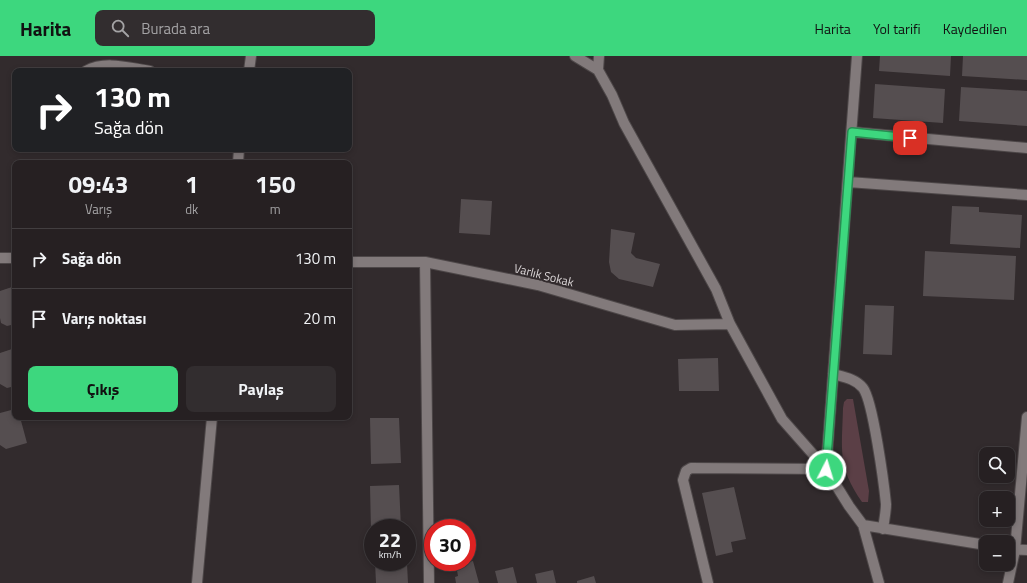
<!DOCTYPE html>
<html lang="tr">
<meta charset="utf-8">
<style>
:root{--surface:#262022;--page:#322d2f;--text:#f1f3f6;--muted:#a4a3a5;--line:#423e40;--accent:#3dd77e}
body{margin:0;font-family:"Titillium Web",sans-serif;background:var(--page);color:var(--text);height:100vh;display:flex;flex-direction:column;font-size:15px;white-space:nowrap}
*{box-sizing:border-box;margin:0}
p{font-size:13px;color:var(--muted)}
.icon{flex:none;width:22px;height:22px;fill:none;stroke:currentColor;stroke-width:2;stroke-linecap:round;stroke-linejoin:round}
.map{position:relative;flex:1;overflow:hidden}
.drawer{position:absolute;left:12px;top:104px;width:340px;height:260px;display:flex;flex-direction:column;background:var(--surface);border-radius:8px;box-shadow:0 2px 6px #0003,0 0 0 1px var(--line)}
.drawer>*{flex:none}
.banner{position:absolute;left:12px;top:12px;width:340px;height:84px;border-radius:8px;box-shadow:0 2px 6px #0003,0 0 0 1px var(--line);background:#202124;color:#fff;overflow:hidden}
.fabs{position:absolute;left:979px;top:391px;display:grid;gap:8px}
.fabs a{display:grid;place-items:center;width:36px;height:36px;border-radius:8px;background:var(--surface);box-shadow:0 2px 6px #0003,0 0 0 1px var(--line);font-size:20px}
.speed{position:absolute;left:364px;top:463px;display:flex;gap:8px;font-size:20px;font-weight:700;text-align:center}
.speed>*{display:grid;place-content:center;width:52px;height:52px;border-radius:50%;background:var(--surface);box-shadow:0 2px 6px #0003,0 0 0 1px var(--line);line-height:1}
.speed small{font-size:10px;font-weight:400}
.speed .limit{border:6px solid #d22;background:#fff;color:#111}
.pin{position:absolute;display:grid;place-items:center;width:34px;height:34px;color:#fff;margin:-17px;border-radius:8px;box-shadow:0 2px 6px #0006}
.me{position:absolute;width:44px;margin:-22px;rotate:5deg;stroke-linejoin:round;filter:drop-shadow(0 0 3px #0008)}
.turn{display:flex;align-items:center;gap:14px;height:84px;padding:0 16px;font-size:18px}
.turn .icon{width:52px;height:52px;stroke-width:2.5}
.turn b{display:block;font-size:28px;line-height:34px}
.eta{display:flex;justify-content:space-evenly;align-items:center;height:68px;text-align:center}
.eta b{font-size:24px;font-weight:700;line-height:28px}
.primary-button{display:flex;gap:8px;margin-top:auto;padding:8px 16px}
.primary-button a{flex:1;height:46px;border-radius:8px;background:var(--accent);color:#111;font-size:16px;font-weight:700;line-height:46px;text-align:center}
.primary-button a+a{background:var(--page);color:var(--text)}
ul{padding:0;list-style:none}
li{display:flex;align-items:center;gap:12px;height:60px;padding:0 16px;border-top:1px solid var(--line)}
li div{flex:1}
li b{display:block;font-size:15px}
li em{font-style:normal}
header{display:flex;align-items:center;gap:24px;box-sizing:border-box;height:56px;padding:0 20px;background:var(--accent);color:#111}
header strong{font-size:19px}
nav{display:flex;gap:22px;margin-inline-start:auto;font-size:14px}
.search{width:280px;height:36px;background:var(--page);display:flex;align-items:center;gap:10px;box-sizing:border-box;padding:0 14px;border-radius:8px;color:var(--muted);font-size:15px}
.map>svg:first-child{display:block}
</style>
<header>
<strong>Harita</strong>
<div class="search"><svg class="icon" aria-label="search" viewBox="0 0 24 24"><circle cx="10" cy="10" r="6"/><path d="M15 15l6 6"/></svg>Burada ara</div>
<nav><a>Harita</a><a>Yol tarifi</a><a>Kaydedilen</a></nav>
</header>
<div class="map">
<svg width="1027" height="527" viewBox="0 0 1027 527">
<rect width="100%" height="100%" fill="#322b2d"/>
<path fill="#5b3f46" d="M847,343H853L869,435L868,446H862C837,410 842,394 843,352L844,346Z"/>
<path fill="#554e50" d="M880,0H951L950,20L879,15Z
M963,0H1027V24L962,20Z
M875,28L945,33L943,67L873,62Z
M961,31L1027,35V70L959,65Z
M461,143L492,145L490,179L459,177Z
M952,150L979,151V156L1022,159L1020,192L950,188Z
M611,173L635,177L631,197L636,202L660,208L653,231L619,223L611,216L609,206Z
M925,195L1016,200L1014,244L923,240Z
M15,230V268L7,270L1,267L0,262V235Z
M865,249L894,250L892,299L863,298Z
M15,292V330L7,332L0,328V297Z
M718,302L719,335H679L678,303Z
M15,353V361H20L27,387L6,393L0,389V357Z
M370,362H399L401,407L371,408Z
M399,429L401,472H373V475H371L370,430Z
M734,431L746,483L731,486L733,496L716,500L702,437Z
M473,505L479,527H456L455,521L458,520L456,509Z
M375,506H399V509L407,508L408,527H376Z
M513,511L517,527H498L495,515Z
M553,514L556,527H537L535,518Z
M594,520L596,527H577V525Z"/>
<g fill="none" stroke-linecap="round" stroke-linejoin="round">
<g stroke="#4d4748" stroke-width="12">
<path id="lane" d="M86,15C106,4 129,12 150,15"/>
</g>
<g stroke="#4d4748" stroke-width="12">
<path id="street" d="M575,0L598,14L612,39L624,67L716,233L730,268L782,363L826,413L849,450L863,469L879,527
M598,14L599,0
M249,15L251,0
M852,76L1027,92
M238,107L239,93
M848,126L1027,139
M0,202H15
M349,206H425L538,229L675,269L730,268
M425,206L429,527
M833,318C844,321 856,323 863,332C873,345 884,428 886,448C886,456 884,465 883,473
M863,469L986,489
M1008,493L1027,494
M197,527L212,361
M708,527L683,424L686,415L691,412L826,413L857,0
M1008,527L1015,494L1027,361"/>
</g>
<use href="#lane" stroke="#827a7b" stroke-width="10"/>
<use href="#street" stroke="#827a7b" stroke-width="10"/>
</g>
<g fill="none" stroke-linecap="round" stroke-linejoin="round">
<g stroke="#288c52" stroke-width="10">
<path id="route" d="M826,414L852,76L910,82"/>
</g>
<use href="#route" stroke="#3dd77e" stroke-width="7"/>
</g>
<g text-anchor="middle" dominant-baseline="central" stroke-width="4" stroke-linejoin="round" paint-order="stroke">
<g font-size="12" fill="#ddd8d9" stroke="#322b2d">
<text transform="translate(544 219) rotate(14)">Varlık Sokak</text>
</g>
</g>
</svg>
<div class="fabs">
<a><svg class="icon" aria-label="search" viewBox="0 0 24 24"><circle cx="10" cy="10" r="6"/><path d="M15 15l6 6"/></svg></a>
<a>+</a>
<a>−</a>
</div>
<div class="speed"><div>22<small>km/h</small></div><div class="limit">30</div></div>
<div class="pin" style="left:910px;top:82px;background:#d93025"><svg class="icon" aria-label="arrive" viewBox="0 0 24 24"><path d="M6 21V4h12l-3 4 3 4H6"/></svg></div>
<svg class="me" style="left:826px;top:414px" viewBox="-20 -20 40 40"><circle r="17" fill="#3dd77e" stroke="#fff" stroke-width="3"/><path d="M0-11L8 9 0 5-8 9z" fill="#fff"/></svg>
<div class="banner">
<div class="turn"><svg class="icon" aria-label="right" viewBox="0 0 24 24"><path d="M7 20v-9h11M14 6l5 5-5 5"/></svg><div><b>130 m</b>Sağa dön</div></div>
</div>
<section class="drawer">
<div class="eta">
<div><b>09:43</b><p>Varış</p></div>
<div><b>1</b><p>dk</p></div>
<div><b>150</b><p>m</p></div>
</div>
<ul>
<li><svg class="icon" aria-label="right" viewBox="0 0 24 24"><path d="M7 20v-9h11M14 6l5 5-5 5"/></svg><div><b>Sağa dön</b></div><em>130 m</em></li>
<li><svg class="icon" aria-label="arrive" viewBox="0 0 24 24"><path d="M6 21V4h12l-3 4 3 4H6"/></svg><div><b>Varış noktası</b></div><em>20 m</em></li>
</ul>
<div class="primary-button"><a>Çıkış</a><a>Paylaş</a></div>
</section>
</div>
